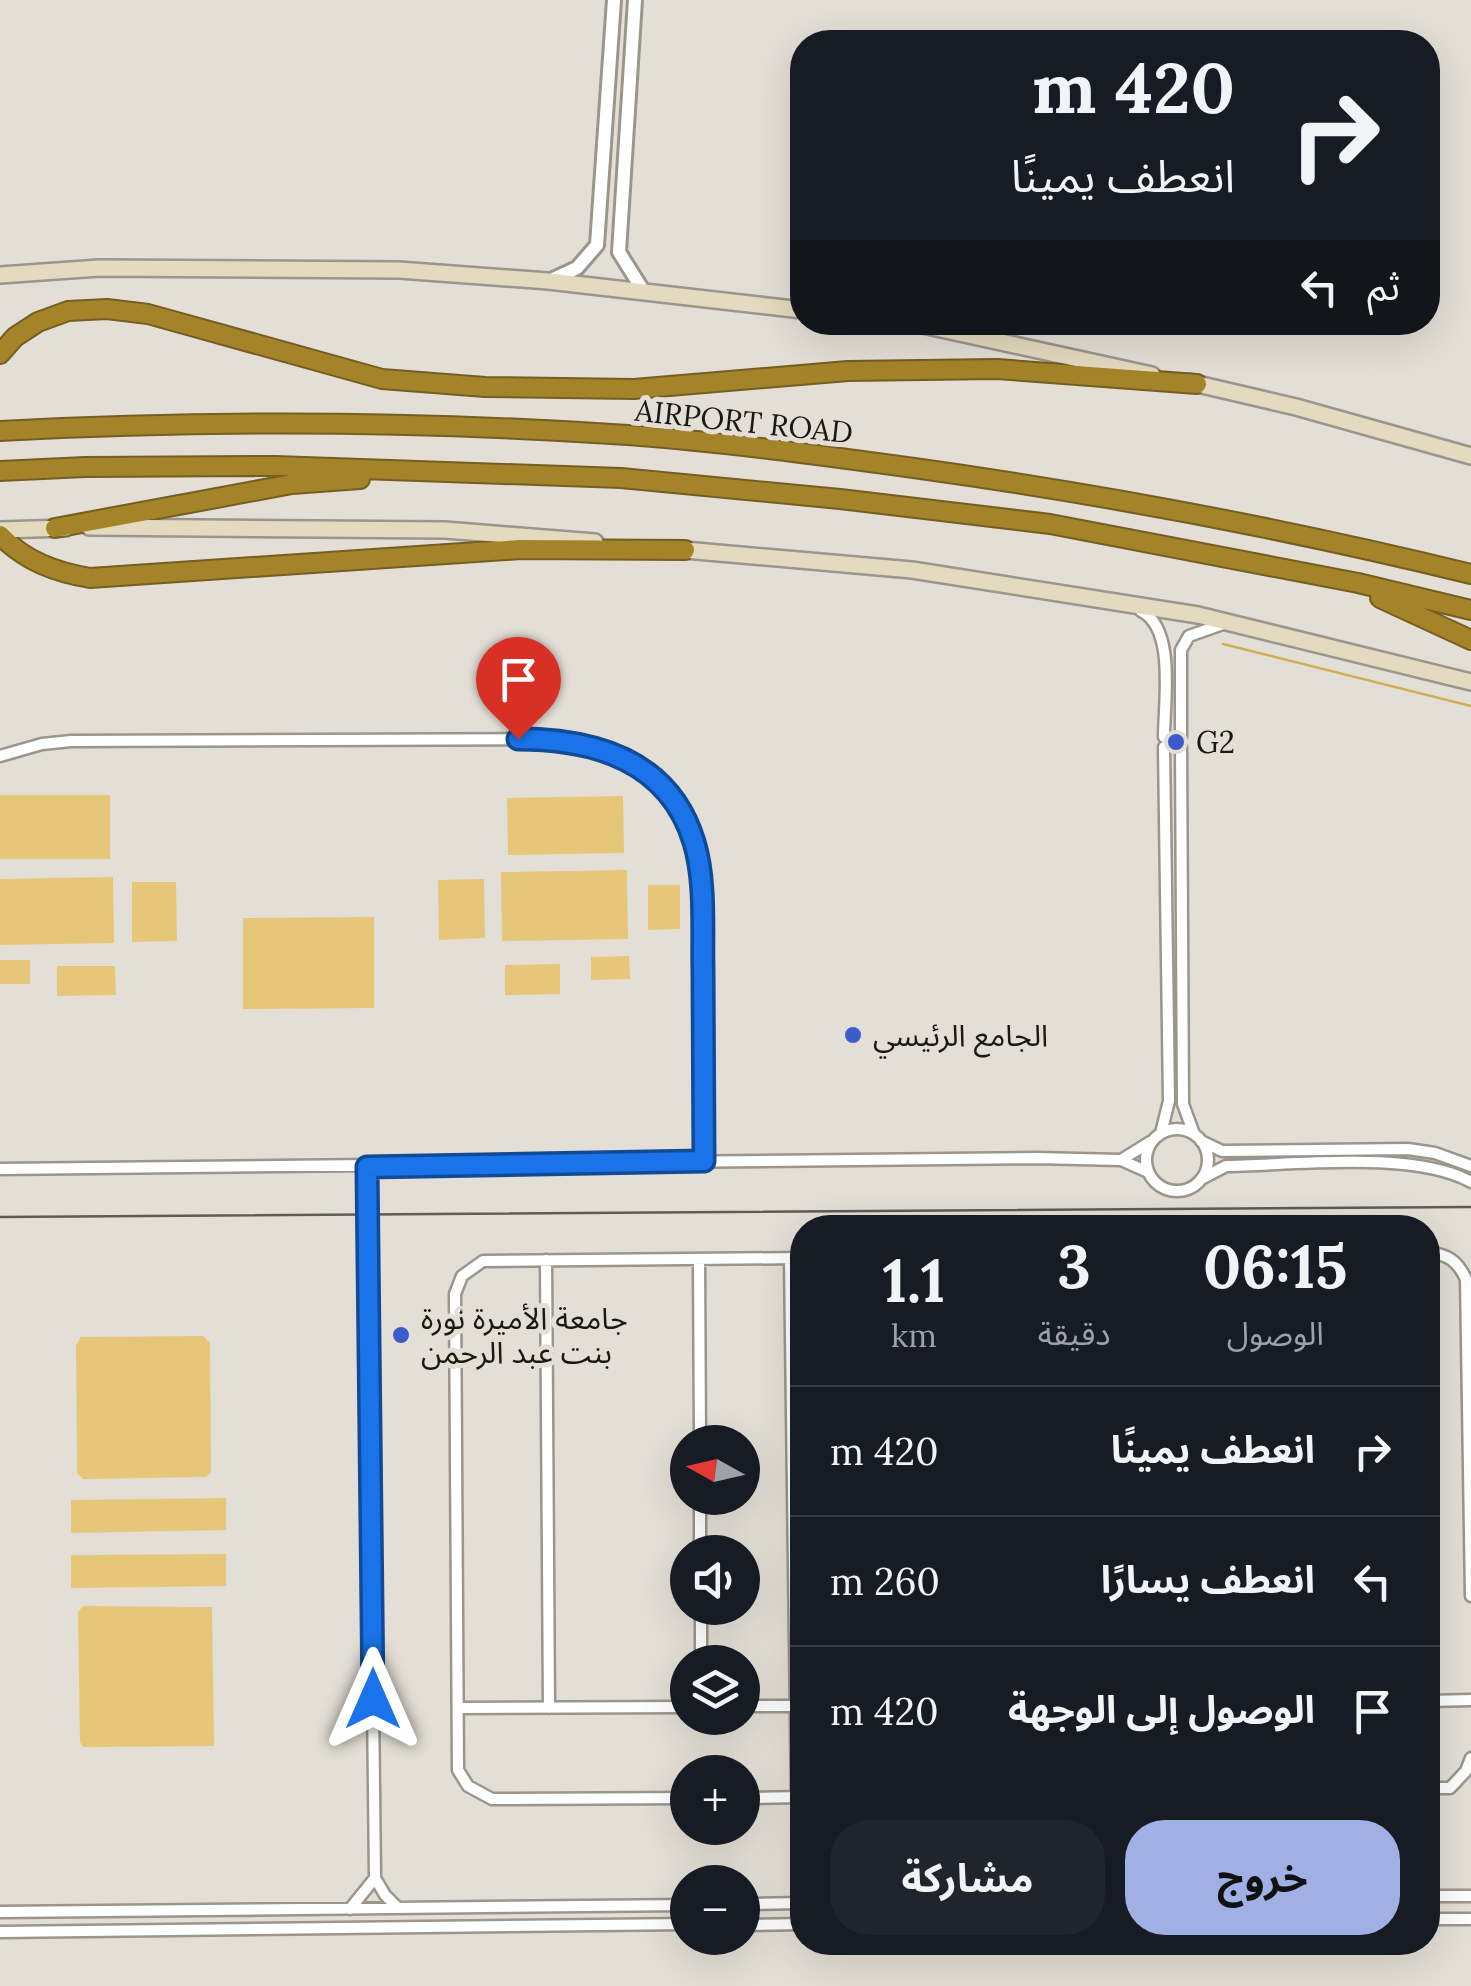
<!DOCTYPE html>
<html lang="ar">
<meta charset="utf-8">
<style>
:root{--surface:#171b24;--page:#20242c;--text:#f1f3f6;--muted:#9ea1a6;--line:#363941;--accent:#a0afe4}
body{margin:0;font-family:Lora,"Noto Sans Arabic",serif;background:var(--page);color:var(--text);direction:rtl;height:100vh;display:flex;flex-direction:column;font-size:38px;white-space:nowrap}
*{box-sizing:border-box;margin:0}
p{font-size:32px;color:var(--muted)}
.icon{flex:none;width:55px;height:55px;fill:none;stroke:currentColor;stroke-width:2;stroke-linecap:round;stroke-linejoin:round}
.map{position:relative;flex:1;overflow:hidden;direction:ltr}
.details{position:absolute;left:790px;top:1215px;width:650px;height:740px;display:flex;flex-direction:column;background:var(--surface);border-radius:40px;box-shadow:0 10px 40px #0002;direction:rtl}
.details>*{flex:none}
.banner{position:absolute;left:790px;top:30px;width:650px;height:305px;border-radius:40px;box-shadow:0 10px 40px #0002;direction:rtl;background:#171b24;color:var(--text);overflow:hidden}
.needle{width:65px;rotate:278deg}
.controls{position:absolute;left:670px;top:1425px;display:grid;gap:20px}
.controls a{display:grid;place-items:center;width:90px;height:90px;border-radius:50%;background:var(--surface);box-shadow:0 10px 40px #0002;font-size:50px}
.pin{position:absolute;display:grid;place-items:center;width:85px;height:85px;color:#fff;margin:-102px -42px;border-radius:50% 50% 50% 0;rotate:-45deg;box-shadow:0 0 10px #0007}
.pin .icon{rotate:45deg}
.me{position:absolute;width:110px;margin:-55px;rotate:0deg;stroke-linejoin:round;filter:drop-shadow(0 0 8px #0008)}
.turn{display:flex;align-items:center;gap:35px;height:210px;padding:0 40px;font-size:45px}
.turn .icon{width:130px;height:130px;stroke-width:2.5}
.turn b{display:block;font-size:70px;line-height:85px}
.then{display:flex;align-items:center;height:95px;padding:0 40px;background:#0003;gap:20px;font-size:38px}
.eta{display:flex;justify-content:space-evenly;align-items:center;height:170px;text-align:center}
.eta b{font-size:60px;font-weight:700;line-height:70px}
.button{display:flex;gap:20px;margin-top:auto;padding:20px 40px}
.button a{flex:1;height:115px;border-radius:40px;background:var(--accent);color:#111;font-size:40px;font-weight:700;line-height:115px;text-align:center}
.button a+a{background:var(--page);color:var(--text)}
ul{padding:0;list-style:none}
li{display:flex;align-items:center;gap:30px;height:130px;padding:0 40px;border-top:2px solid var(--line)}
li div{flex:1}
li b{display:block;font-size:38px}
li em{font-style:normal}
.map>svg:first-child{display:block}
</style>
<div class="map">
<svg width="1471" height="1986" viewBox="0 0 1471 1986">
<rect width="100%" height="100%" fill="#e4dfd6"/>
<path fill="#e6c678" d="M0,795H110V859H0Z
M623,796L624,853L508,855L507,798Z
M627,870L628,939L502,941L501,872Z
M113,877L114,943L0,945V879Z
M484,879L485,938L439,940L438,880Z
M132,882H176L177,941L132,942Z
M648,885H680V929L648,930Z
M374,917V1008L243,1009V918Z
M629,956L630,979L591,980V957Z
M0,960H30V984H0Z
M560,964V994L505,995V965Z
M57,966H115L116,995L57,996Z
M203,1336L210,1343L211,1472L206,1477L83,1479L77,1473L76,1345L81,1337Z
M226,1498V1530L71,1533V1500Z
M226,1554V1586L71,1588V1555Z
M83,1606L212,1607L214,1746L83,1747L80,1742L78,1612Z"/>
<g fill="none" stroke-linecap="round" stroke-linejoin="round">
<path stroke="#d1ad52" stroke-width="2.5" d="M1223,644L1471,706"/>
<g stroke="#9a968d" stroke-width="15">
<path id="minor" d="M1141,611C1176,628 1164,702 1164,737
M1181,737V650L1189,636L1223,624
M1181,746L1183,1104L1194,1134
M0,756L42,744L71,741L548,739C613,746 673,774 694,841C707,883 703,942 703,986C704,1044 704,1103 705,1161
M1146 1160a31 31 0 1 1 62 0a31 31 0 1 1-62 0Z
M1161,1133L1169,1101L1164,747
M1201,1141L1222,1151L1408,1149L1435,1153L1471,1166
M1121,1160L1150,1142
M367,1167L375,1878
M0,1169L1036,1158L1121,1160L1148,1172
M1203,1178L1226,1166C1293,1165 1414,1150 1471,1182
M1428,1252C1448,1255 1457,1260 1466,1279L1471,1596
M790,1258L797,1797
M699,1259L700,1442
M546,1260L549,1708
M700,1498V1552
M701,1608V1662
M1428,1701L1471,1700
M742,1706H802
M458,1708L688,1707
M1428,1788H1450L1466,1771L1471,1758
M688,1798L492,1799L468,1786L458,1770L455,1294L462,1276L483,1261L802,1258
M742,1798L802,1797
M1428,1896H1471
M742,1904L802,1903
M350,1909L375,1878L385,1895L398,1908
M0,1912L688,1905
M1428,1919H1471
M742,1925L802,1924
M0,1932L688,1924
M962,1942L976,1947L998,1942"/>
</g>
<g stroke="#9a968d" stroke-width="18">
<path id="tertiary" d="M635,0L619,252L644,292
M549,281L577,268L597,245L614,0"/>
</g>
<g stroke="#9a968d" stroke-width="20">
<path id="secondary" d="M0,275L99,268L399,270L548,281L802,310
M909,322L1152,375
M1189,382L1296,407L1471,456
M89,527L445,530L595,542
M0,530L66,528
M673,549L912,570L1198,615L1471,682"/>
</g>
<g stroke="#745e22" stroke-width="22">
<path id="motorway" d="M0,354L15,337L38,322L68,311L107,309L148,314L382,379L485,387L634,389L848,371L997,369L1197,384
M0,431C209,420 419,421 628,435C723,442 819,455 914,468C1101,494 1287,529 1471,574
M0,471L85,467L276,466L621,478L840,499L1050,524L1358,583L1471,610
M55,528L292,484L360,479
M0,535C25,561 55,572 90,578L521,549L685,550
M1380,598L1471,640"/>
</g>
<use href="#minor" stroke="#fff" stroke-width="10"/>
<use href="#tertiary" stroke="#fff" stroke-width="12"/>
<use href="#secondary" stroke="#e4dabf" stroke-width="15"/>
<use href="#motorway" stroke="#a58429" stroke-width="18"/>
<path stroke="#5e5c56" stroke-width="2.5" d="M0,1217L1471,1207"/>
</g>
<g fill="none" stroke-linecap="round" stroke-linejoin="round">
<g stroke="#114b97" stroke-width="25">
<path id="route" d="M373,1699L367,1167L704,1161C704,1098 703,1034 703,971C702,930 706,881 694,842C669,760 594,739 518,739"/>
</g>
<use href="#route" stroke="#1a73e8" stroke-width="18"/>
</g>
<g fill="#3c5bcd" stroke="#e4dfd6" stroke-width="4">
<circle cx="1176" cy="742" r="10"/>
<circle cx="853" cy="1035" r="10"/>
<circle cx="401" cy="1335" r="10"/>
</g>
<g text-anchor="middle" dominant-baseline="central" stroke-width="10" stroke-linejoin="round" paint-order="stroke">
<g font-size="30" fill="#191814" stroke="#e4dfd6">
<text transform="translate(744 421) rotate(6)">AIRPORT ROAD</text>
</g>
<g font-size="30" fill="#191814" stroke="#e4dfd6" text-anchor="start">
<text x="1196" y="742">G2</text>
<text x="873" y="1035">الجامع الرئيسي</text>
<text x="421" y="1318">جامعة الأميرة نورة<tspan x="421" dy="34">بنت عبد الرحمن</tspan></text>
</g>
</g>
</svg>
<div class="controls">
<a><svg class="needle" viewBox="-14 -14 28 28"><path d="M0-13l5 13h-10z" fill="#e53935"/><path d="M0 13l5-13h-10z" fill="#9ea1a6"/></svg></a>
<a><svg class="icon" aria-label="sound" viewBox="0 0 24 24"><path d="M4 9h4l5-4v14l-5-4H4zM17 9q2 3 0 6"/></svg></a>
<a><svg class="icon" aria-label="layers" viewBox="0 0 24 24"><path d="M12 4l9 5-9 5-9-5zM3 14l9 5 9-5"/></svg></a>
<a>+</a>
<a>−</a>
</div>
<div class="pin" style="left:518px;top:739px;background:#d93025"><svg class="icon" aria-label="arrive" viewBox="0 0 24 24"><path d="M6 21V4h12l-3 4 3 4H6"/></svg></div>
<svg class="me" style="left:373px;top:1699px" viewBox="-20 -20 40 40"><path d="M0-17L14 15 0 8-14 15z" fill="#1a73e8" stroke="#fff" stroke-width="4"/></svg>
<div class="banner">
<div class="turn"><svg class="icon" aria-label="right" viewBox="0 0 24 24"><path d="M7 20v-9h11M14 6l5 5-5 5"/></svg><div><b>420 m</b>انعطف يمينًا</div></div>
<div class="then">ثم<svg class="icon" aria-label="left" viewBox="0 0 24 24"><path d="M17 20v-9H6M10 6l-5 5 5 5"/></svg></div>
</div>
<section class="details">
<div class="eta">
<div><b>06:15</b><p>الوصول</p></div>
<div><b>3</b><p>دقيقة</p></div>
<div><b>1.1</b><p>km</p></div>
</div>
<ul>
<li><svg class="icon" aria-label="right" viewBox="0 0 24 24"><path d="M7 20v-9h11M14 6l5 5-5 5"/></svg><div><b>انعطف يمينًا</b></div><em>420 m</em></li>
<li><svg class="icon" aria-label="left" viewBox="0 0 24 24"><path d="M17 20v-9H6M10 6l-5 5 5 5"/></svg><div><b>انعطف يسارًا</b></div><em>260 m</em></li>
<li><svg class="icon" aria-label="arrive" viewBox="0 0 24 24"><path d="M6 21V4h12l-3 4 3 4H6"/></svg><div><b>الوصول إلى الوجهة</b></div><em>420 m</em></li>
</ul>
<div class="button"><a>خروج</a><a>مشاركة</a></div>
</section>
</div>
